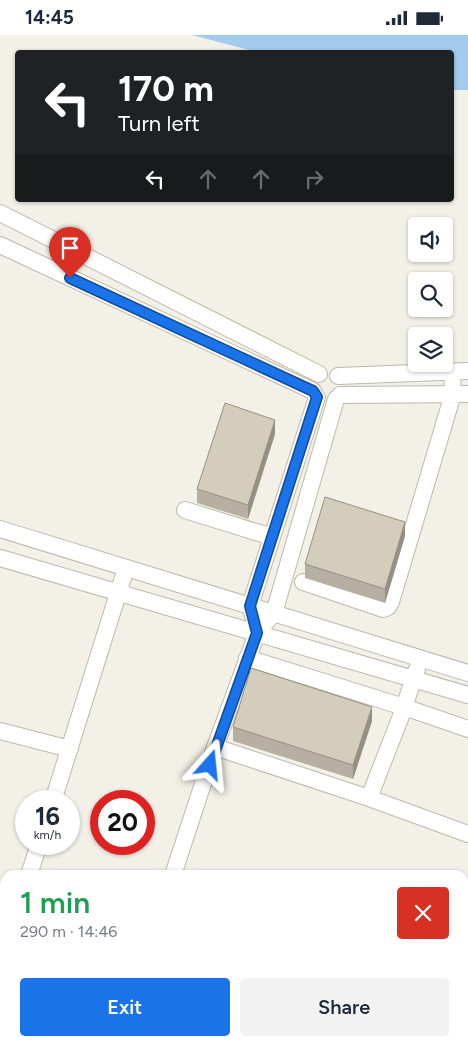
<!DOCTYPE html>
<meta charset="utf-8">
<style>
:root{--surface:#fff;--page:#f2f2f3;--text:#1f2937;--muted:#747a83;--accent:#1a73e8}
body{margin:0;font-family:Figtree,sans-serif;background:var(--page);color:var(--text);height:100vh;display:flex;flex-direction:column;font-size:19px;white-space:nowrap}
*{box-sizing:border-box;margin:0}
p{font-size:16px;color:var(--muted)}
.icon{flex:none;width:28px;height:28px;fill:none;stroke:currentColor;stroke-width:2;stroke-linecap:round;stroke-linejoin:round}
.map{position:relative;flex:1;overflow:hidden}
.panel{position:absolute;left:0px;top:835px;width:469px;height:176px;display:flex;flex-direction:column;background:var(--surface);border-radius:15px 15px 0 0;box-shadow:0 1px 4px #0004}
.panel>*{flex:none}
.top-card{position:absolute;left:15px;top:15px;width:439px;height:152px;border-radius:5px;box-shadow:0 1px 4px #0004;background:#202124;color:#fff;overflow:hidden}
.tools{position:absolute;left:408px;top:182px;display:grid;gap:10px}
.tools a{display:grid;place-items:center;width:45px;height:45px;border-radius:5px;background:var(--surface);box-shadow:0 1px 4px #0004;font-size:25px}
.speed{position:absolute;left:15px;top:755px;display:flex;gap:10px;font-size:25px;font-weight:700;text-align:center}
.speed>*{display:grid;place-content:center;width:65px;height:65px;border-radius:50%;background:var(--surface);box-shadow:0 1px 4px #0004;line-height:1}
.speed small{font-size:12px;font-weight:400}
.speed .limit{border:8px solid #d22;background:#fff;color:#111}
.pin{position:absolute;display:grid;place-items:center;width:42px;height:42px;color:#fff;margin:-51px -21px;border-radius:50% 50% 50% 0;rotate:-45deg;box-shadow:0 0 5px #0007}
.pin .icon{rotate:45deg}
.me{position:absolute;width:55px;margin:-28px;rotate:18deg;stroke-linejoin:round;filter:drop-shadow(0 0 4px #0008)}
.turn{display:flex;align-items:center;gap:18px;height:105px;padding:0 20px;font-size:22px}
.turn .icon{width:65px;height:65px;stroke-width:2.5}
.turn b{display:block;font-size:35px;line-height:42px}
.lanes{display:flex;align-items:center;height:48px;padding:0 20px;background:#0003;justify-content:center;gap:25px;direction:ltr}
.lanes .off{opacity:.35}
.round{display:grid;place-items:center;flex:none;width:52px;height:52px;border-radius:5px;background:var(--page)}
.overview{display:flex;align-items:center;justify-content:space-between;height:85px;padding:0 20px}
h1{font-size:30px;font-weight:600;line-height:38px;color:#1e9e55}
.button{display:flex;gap:10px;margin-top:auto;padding:10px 20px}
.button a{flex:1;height:58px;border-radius:5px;background:var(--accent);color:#fff;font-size:20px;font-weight:600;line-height:58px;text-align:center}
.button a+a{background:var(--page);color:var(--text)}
.status{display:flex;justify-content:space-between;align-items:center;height:35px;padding:0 25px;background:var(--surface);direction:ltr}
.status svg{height:14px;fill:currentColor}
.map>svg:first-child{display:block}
</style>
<div class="status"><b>14:45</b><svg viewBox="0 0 49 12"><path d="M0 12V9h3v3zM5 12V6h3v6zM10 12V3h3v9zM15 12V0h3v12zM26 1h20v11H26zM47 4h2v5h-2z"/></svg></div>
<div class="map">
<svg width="468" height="1011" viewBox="0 0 468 1011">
<rect width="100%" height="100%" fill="#f3f0e7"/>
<path fill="#f5e9d2" d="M0,967L5,969V1006H90L88,1011H0Z"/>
<path fill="#f4dfda" d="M101,1006H193L191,1011H99Z"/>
<path fill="#a3cbef" d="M192,0H468V55H451V18L257,17Z"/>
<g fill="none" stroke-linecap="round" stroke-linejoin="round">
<g stroke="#beb9a9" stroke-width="18">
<path id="minor" d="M0,178L319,339
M0,210L313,356
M338,341L468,336
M340,360L468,359
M185,475L272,502
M0,494L468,638
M0,523L468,660
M303,547L383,574L388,572L391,567L453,359L452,336
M253,581L250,571L317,362
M417,634L404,672L468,694
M0,696L70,714
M215,712L369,763L401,681L404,672L247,623
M369,763L468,799
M53,766L126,533
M29,840L39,809
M173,840L215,712L257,598L274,578L336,364
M464,923L468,925
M0,931L5,916
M0,978L5,979
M66,1006L67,1011
M415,1006L430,1011"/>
</g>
<use href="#minor" stroke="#fff" stroke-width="16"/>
</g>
<path fill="#b7b0a2" d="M275,399L248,484L197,468V454Z
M405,501L385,568L305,543V529Z
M372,686L353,744L233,706V692Z
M464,925L468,926V997L466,1004L464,1003Z"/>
<path fill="#959084" d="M275,385V399L248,484V470Z
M405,487V501L385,568V554Z
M372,672V686L353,744V730Z
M468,983V997L466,1004V990Z"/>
<path fill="#d5cdbc" stroke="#959084" d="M225,368L275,385L248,470L197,454Z
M325,462L405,487L385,554L305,529Z
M251,633L372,672L353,730L233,692Z
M189,837L197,840H188Z
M464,925L468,926V983L466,990L464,989Z"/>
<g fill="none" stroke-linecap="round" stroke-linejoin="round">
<g stroke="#114b97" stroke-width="12">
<path id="route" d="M70,243L313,356L317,362L250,571L257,598L210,730"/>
</g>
<use href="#route" stroke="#1a73e8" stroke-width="9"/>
</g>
</svg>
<div class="tools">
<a><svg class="icon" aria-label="sound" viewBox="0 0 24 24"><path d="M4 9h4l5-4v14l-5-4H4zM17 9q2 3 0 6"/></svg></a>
<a><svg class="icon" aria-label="search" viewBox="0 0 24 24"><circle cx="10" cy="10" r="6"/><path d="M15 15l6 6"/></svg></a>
<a><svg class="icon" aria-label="layers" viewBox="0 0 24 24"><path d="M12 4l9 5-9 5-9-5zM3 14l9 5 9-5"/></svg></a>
</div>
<div class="speed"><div>16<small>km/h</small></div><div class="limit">20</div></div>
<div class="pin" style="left:70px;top:243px;background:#d93025"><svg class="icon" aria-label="arrive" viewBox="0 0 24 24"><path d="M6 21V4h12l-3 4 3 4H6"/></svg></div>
<svg class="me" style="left:210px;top:730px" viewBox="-20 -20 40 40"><path d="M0-17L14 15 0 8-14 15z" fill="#1a73e8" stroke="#fff" stroke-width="4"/></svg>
<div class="top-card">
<div class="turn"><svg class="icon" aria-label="left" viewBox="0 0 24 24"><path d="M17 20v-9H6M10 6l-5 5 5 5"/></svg><div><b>170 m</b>Turn left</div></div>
<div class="lanes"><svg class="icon" aria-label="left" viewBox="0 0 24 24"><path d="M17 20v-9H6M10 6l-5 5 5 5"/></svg><svg class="icon off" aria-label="ahead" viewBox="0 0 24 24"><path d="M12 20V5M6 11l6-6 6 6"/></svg><svg class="icon off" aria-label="ahead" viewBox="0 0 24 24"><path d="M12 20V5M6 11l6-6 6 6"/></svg><svg class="icon off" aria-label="right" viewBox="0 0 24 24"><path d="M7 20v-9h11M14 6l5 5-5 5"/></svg></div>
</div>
<section class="panel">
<div class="overview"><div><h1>1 min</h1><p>290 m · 14:46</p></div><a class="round" style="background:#d93025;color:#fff"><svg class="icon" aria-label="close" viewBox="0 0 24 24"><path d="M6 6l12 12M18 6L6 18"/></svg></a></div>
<div class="button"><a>Exit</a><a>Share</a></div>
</section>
</div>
